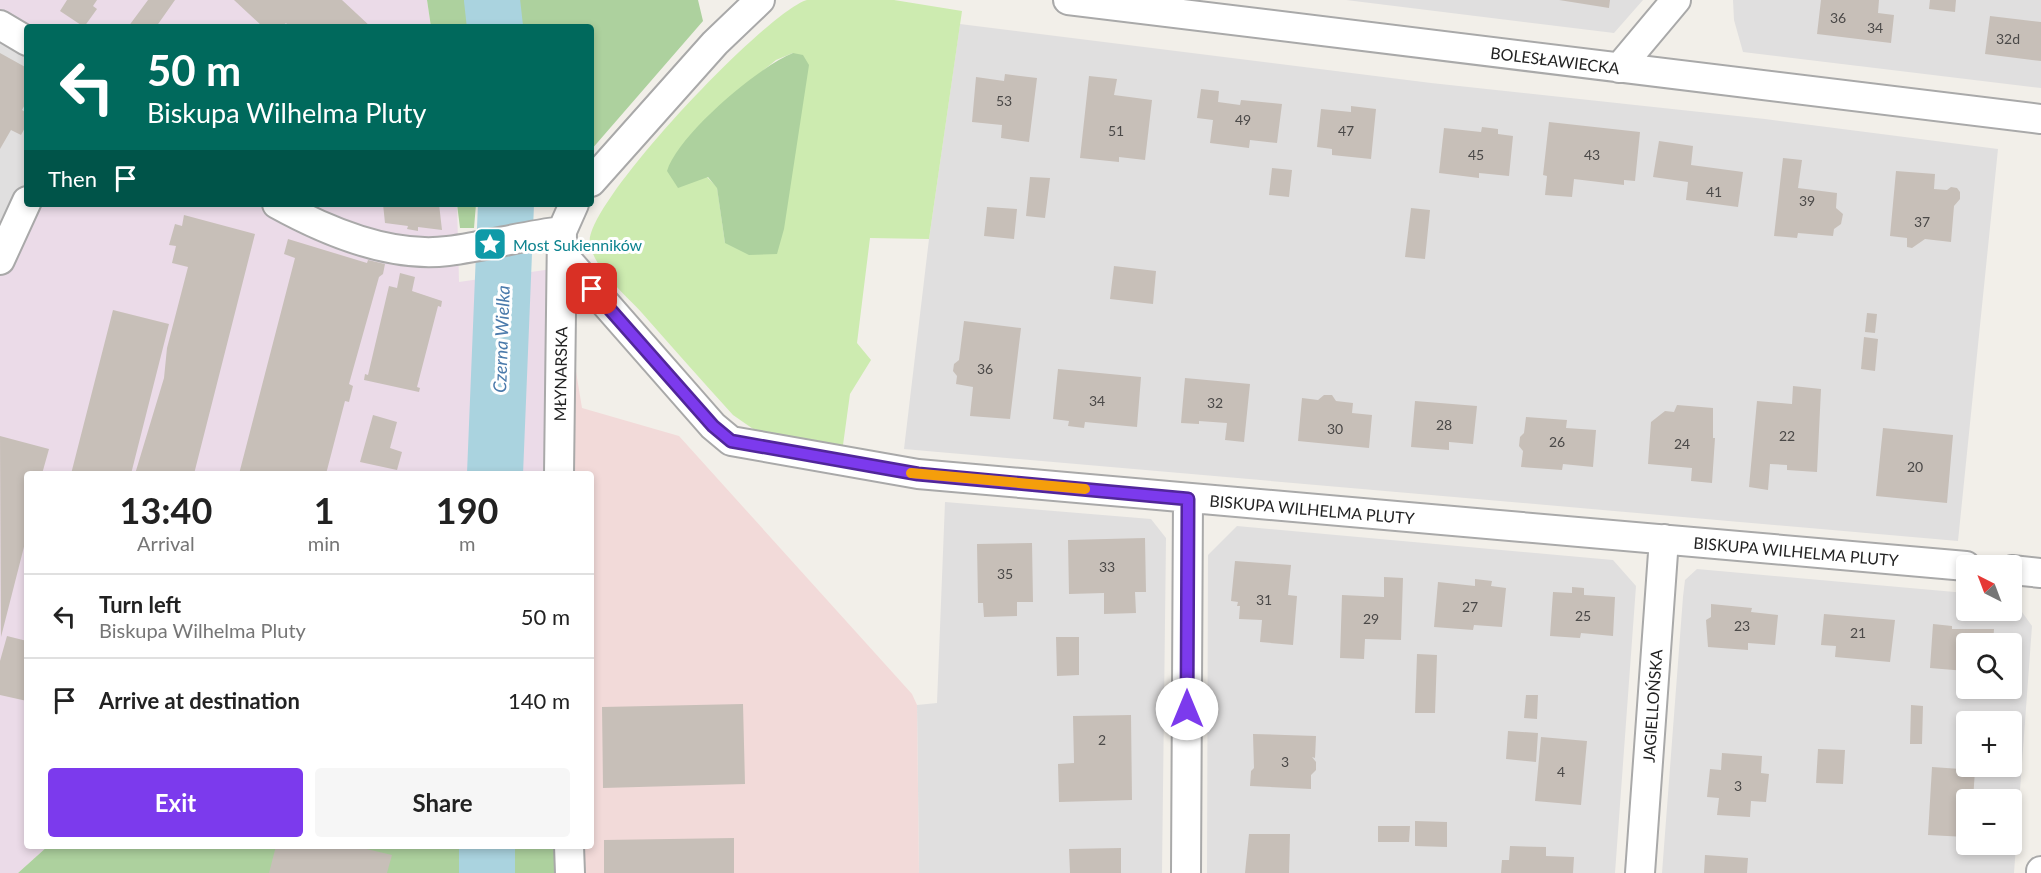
<!DOCTYPE html>
<meta charset="utf-8">
<style>
:root{--surface:#fff;--page:#f6f6f6;--text:#222;--muted:#767676;--line:#e0e0e0;--accent:#7c3aed}
body{margin:0;font-family:Lato,sans-serif;background:var(--page);color:var(--text);height:100vh;display:flex;flex-direction:column;font-size:22px;white-space:nowrap}
*{box-sizing:border-box;margin:0}
p{font-size:20px;color:var(--muted)}
.icon{flex:none;width:33px;height:33px;fill:none;stroke:currentColor;stroke-width:2;stroke-linecap:round;stroke-linejoin:round}
.map{position:relative;flex:1;overflow:hidden}
.details{position:absolute;left:24px;top:471px;width:570px;height:378px;display:flex;flex-direction:column;background:var(--surface);border-radius:6px;box-shadow:0 3px 9px #0003}
.details>*{flex:none}
.hud{position:absolute;left:24px;top:24px;width:570px;height:183px;border-radius:6px;box-shadow:0 3px 9px #0003;background:#00695c;color:#fff;overflow:hidden}
.needle{width:39px;rotate:318deg}
.tools{position:absolute;left:1956px;top:555px;display:grid;gap:12px}
.tools a{display:grid;place-items:center;width:66px;height:66px;border-radius:6px;background:var(--surface);box-shadow:0 3px 9px #0003;font-size:30px}
.pin{position:absolute;display:grid;place-items:center;width:51px;height:51px;color:#fff;margin:-26px;border-radius:12px;box-shadow:0 3px 9px #0006}
.me{position:absolute;width:66px;margin:-33px;rotate:0deg;stroke-linejoin:round;filter:drop-shadow(0 0 4px #0008)}
.turn{display:flex;align-items:center;gap:21px;height:126px;padding:0 24px;font-size:27px}
.turn .icon{width:78px;height:78px;stroke-width:2.5}
.turn b{display:block;font-size:42px;line-height:51px}
.then{display:flex;align-items:center;height:57px;padding:0 24px;background:#0003;gap:12px;font-size:22px}
.eta{display:flex;justify-content:space-evenly;align-items:center;height:102px;text-align:center}
.eta b{font-size:36px;font-weight:700;line-height:42px}
.cta{display:flex;gap:12px;margin-top:auto;padding:12px 24px}
.cta a{flex:1;height:69px;border-radius:6px;background:var(--accent);color:#fff;font-size:24px;font-weight:700;line-height:69px;text-align:center}
.cta a+a{background:var(--page);color:var(--text)}
ul{padding:0;list-style:none}
li{display:flex;align-items:center;gap:18px;height:84px;padding:0 24px;border-top:2px solid var(--line)}
li div{flex:1}
li b{display:block;font-size:22px}
li em{font-style:normal}
.map>svg:first-child{display:block}
</style>
<div class="map">
<svg width="2041" height="873" viewBox="0 0 2041 873">
<rect width="100%" height="100%" fill="#f2efe9"/>
<path fill="#e0dfdf" fill-rule="evenodd" d="M1346,0H1643L1614,33Z
M1733,0H2041V88L1743,52L1734,20Z
M960,24L1431,83L1765,119L1998,149L1958,541L904,449L929,239Z
M0,25L27,41V202L0,261Z
M945,502L1151,519L1166,538L1162,873H919L917,705L937,703Z
M1237,526L1613,560L1636,586L1615,873H1207L1208,555Z
M1697,569L1966,593V610H2012V598L2032,626L2014,873H1662L1683,597L1685,580ZM1966,644H2012V688H1966ZM1966,722H2012V766H1966ZM1966,800H2012V844H1966Z"/>
<path fill="#f2dad9" d="M559,268L582,408L679,436L912,694L917,705L919,873H573L572,846H591V474H545Z"/>
<path fill="#ebdbe8" d="M0,0H427L431,27H27L0,25Z
M27,204H457L459,282L559,268L545,474H27V846H48L18,873H0V261Z"/>
<path fill="#cdebb0" fill-rule="evenodd" d="M807,0H894L962,11L929,239L870,238L857,343L871,360L850,394L843,445L766,438L733,415C702,381 672,347 642,313C625,294 595,270 590,244C582,206 767,11 807,0ZM793,53L725,243L717,187L707,177L712,113L776,60Z"/>
<path fill="#add19e" d="M427,0H471L473,27H431Z
M511,0H698L703,21L591,150V27H513Z
M793,53L803,55L809,65L784,229L777,254L749,255L725,243L717,188L708,177L678,188L667,171C678,135 758,67 793,53Z
M457,204H476L474,228H460Z
M48,846H572L573,873H18Z"/>
<g fill="none" stroke-linecap="round" stroke-linejoin="round">
<path stroke="#aad3df" stroke-width="56" d="M492,0L495,27
M495,474L506,204
M487,873V846"/>
</g>
<path fill="#c7bfb8" d="M67,0H97L93,6L97,9L84,27L60,11Z
M148,0H175L156,27H128Z
M234,0H342L371,27H289L286,23L282,27H263Z
M1559,0H1610L1609,8Z
M1821,0H1879L1878,13L1894,15L1891,43L1817,34Z
M1930,0H1956L1955,12L1929,9Z
M1990,16L2041,22V61L1985,54Z
M0,53L27,68V101L22,110L27,113V124L21,135L11,130L0,149Z
M1005,74L1037,78L1029,142L1001,138L1002,125L972,122L976,77L1004,81Z
M1089,76L1117,79L1114,95L1152,100L1145,160L1119,157V162L1080,158Z
M1201,89L1219,91L1218,102L1240,105L1241,100L1282,104L1277,143L1250,140L1249,148L1210,143L1213,120L1197,118Z
M1351,106L1376,109L1371,159L1332,155V149L1317,147L1321,109L1351,112Z
M1549,122L1640,132L1635,181L1624,180V185L1574,179L1572,197L1545,195L1547,176L1543,175Z
M1482,127L1498,129V134L1513,136L1509,176L1479,173V178L1439,173L1444,128L1481,132Z
M1659,141L1693,146L1691,165L1743,172L1738,207L1686,200L1688,182L1653,177Z
M1783,158L1802,160L1798,188L1837,193L1836,208L1843,214L1841,224L1834,229L1833,236L1798,233L1797,238L1774,236Z
M1272,168L1292,170L1289,197L1269,195Z
M1896,171L1935,174L1934,189L1947,190L1951,187L1957,188L1960,192V199L1954,206L1951,242L1925,239L1912,248L1907,247V238L1890,236Z
M1030,177L1050,178L1045,218L1026,216Z
M383,204H439L442,230L418,227V231L407,229L408,226L385,223Z
M987,207L1017,209L1014,239L984,236Z
M1411,208L1430,210L1425,259L1405,257Z
M184,215L255,234L194,474H135L164,378L167,348L188,267L172,263L176,246L169,245L175,224L182,226Z
M288,239L367,263L368,260L385,264L383,274L379,277L349,384L353,386L349,402L345,401L326,474H239L295,258L284,254Z
M1114,266L1156,271L1153,304L1110,299Z
M400,273L415,277L412,291L442,301L441,307L438,306L417,387L420,388L419,392L364,380L365,374L368,375L389,286L397,288Z
M113,310L169,324L131,474H71Z
M1867,313L1877,314L1875,333L1865,332Z
M964,321L1021,328L1010,419L970,416L973,387L956,384L957,376L953,371L954,364L959,360Z
M1864,337L1878,339L1875,371L1861,369Z
M1058,369L1141,377L1137,427L1085,422L1084,428L1068,426L1069,421L1053,419Z
M1185,378L1250,384L1244,442L1225,440L1227,423L1199,421V424L1181,423Z
M1793,386L1821,389L1817,472L1787,470V465L1770,464L1768,490L1749,487L1757,401L1792,404Z
M1324,395H1332L1336,401L1353,403L1352,413L1372,415L1369,448L1298,441L1302,398L1318,400Z
M1415,401L1477,406L1473,444L1449,442V450L1411,447Z
M1677,405L1713,408V438H1715L1712,483L1691,481L1692,468L1648,464L1651,422L1665,411L1674,412Z
M373,415L397,422L390,448L402,452L397,470L360,462Z
M1526,417L1567,420L1566,428L1596,430L1593,467L1563,464L1562,470L1521,467L1523,451L1519,446L1520,437L1524,433Z
M1883,428L1953,435L1947,503L1876,496Z
M0,436L49,449L42,474H27V535L1,637Z
M1145,538L1146,592H1135L1136,613L1104,614V593L1069,594L1068,540Z
M1032,543L1033,602H1017V616L984,617L983,603H978L977,544Z
M1235,561L1291,565L1288,595L1297,596L1293,645L1260,642L1262,620L1239,619L1240,606H1237L1238,602L1231,601Z
M1384,577L1403,578L1401,640L1365,639L1364,659L1340,658L1342,595L1384,597Z
M1475,579L1492,581L1491,586L1506,588L1502,627L1474,625L1473,630L1434,627L1438,582L1475,586Z
M1572,587L1584,588V595L1615,597L1613,636L1581,633L1580,638L1550,636L1553,592L1572,593Z
M1711,604L1752,608L1751,612L1778,615L1775,645L1748,643V650L1708,647L1706,620L1711,617Z
M1824,614L1895,620L1890,662L1835,657L1836,646L1821,645Z
M1933,624L1952,626V629H1994L1993,644H1966V671L1930,668Z
M7,636L27,641V701L0,695V661Z
M1056,637H1079V675L1057,676Z
M1417,654L1437,655L1435,713H1415Z
M1526,695H1538L1537,719L1524,718Z
M743,704L745,784L603,788L602,707Z
M1911,705L1923,706L1922,744H1910Z
M1131,715L1132,800L1059,802L1058,764L1074,763L1073,716Z
M1508,731L1538,733L1536,762L1506,759Z
M1253,734L1316,736L1315,758L1312,757L1316,762V770L1311,775V789L1250,786L1251,771L1254,768Z
M1541,737L1587,741L1581,805L1535,801Z
M1818,749L1845,750L1843,784L1816,783Z
M1722,753L1762,756L1761,773L1769,774L1766,802L1751,801L1750,817L1717,815L1719,798L1707,797L1710,769L1721,770Z
M1932,767L1975,770L1973,800H1966V837L1928,835Z
M1415,821L1447,822V847L1415,846Z
M1378,826H1410L1409,842H1378Z
M1249,834H1290L1289,873H1245Z
M734,838V873H604V840Z
M276,846H354L392,855L387,873H269Z
M1510,846L1546,847V856L1574,857L1573,873H1501L1502,860H1509Z
M1121,848V873H1070L1069,849Z
M1705,855L1748,858L1747,873H1704Z"/>
<g fill="none" stroke-linecap="round" stroke-linejoin="round">
<g stroke="#a9a9a9" stroke-width="32">
<path id="minor" d="M1068,0L2041,119
M0,25L27,41
M1619,68L1676,0
M591,182L715,43L760,0
M277,204C326,231 391,258 448,251C486,246 523,236 562,231
M562,254L713,426L731,441L918,474L1966,566
M0,260L27,201
M559,474L562,231L574,204
M2012,570L2041,573
M569,846L570,873
M1186,873L1188,499
M1640,873L1664,539
M2041,873V871"/>
</g>
<use href="#minor" stroke="#fff" stroke-width="28"/>
</g>
<g fill="none" stroke-linecap="round" stroke-linejoin="round">
<g stroke="#51269a" stroke-width="15">
<path id="route" d="M592,289L713,426L731,441L918,474L1188,499L1187,709"/>
</g>
<use href="#route" stroke="#7c3aed" stroke-width="10"/>
<path stroke="#f59e0b" stroke-width="10" d="M911,473L1085,489"/>
</g>
<defs>
<g id="sight-square" transform="scale(1.725)"><rect x="-9" y="-9" width="18" height="18" rx="4" fill="#0f9aa8" stroke="#fff"/><path d="M0-6L1.8-2.2L6-1.7L2.9 1.2L3.7 5.4L0 3.3L-3.7 5.4L-2.9 1.2L-6-1.7L-1.8-2.2Z" fill="#fff"/></g>
</defs>
<g fill-rule="evenodd">
<use href="#sight-square" x="490" y="244"/>
</g>
<g text-anchor="middle" dominant-baseline="central" stroke-width="6" stroke-linejoin="round" paint-order="stroke">
<g font-size="14" fill="#4b4948">
<text x="1838" y="17">36</text>
<text x="1875" y="27">34</text>
<text x="2008" y="38">32d</text>
<text x="1004" y="100">53</text>
<text x="1243" y="119">49</text>
<text x="1116" y="130">51</text>
<text x="1346" y="130">47</text>
<text x="1476" y="154">45</text>
<text x="1592" y="154">43</text>
<text x="1714" y="191">41</text>
<text x="1807" y="200">39</text>
<text x="1922" y="221">37</text>
<text x="985" y="368">36</text>
<text x="1097" y="400">34</text>
<text x="1215" y="402">32</text>
<text x="1444" y="424">28</text>
<text x="1335" y="428">30</text>
<text x="1787" y="435">22</text>
<text x="1557" y="441">26</text>
<text x="1682" y="443">24</text>
<text x="1915" y="466">20</text>
<text x="1107" y="566">33</text>
<text x="1005" y="573">35</text>
<text x="1264" y="599">31</text>
<text x="1470" y="606">27</text>
<text x="1583" y="615">25</text>
<text x="1371" y="618">29</text>
<text x="1742" y="625">23</text>
<text x="1858" y="632">21</text>
<text x="1102" y="739">2</text>
<text x="1285" y="761">3</text>
<text x="1561" y="771">4</text>
<text x="1738" y="785">3</text>
</g>
<g font-size="16" fill="#222" stroke="#fff">
<text transform="translate(1555 60) rotate(7)">BOLESŁAWIECKA</text>
<text transform="translate(560 374) rotate(-89)">MŁYNARSKA</text>
<text transform="translate(1312 509) rotate(5)">BISKUPA WILHELMA PLUTY</text>
<text transform="translate(1796 551) rotate(5)">BISKUPA WILHELMA PLUTY</text>
<text transform="translate(1652 706) rotate(-86)">JAGIELLOŃSKA</text>
</g>
<g font-size="16" fill="#0d838f" stroke="#fff" text-anchor="start">
<text x="513" y="244">Most Sukienników</text>
</g>
<g font-size="18" font-style="italic" fill="#4a7aab" stroke="#fff">
<text transform="translate(501 339) rotate(-88)">Czerna Wielka</text>
</g>
</g>
</svg>
<div class="tools">
<a><svg class="needle" viewBox="-14 -14 28 28"><path d="M0-13l5 13h-10z" fill="#e53935"/><path d="M0 13l5-13h-10z" fill="#767676"/></svg></a>
<a><svg class="icon" aria-label="search" viewBox="0 0 24 24"><circle cx="10" cy="10" r="6"/><path d="M15 15l6 6"/></svg></a>
<a>+</a>
<a>−</a>
</div>
<div class="pin" style="left:592px;top:289px;background:#d93025"><svg class="icon" aria-label="arrive" viewBox="0 0 24 24"><path d="M6 21V4h12l-3 4 3 4H6"/></svg></div>
<svg class="me" style="left:1187px;top:709px" viewBox="-20 -20 40 40"><circle r="19" fill="#fff"/><path d="M0-13L10 11 0 6-10 11z" fill="#7c3aed"/></svg>
<div class="hud">
<div class="turn"><svg class="icon" aria-label="left" viewBox="0 0 24 24"><path d="M17 20v-9H6M10 6l-5 5 5 5"/></svg><div><b>50 m</b>Biskupa Wilhelma Pluty</div></div>
<div class="then">Then<svg class="icon" aria-label="arrive" viewBox="0 0 24 24"><path d="M6 21V4h12l-3 4 3 4H6"/></svg></div>
</div>
<section class="details">
<div class="eta">
<div><b>13:40</b><p>Arrival</p></div>
<div><b>1</b><p>min</p></div>
<div><b>190</b><p>m</p></div>
</div>
<ul>
<li><svg class="icon" aria-label="left" viewBox="0 0 24 24"><path d="M17 20v-9H6M10 6l-5 5 5 5"/></svg><div><b>Turn left</b><p>Biskupa Wilhelma Pluty</p></div><em>50 m</em></li>
<li><svg class="icon" aria-label="arrive" viewBox="0 0 24 24"><path d="M6 21V4h12l-3 4 3 4H6"/></svg><div><b>Arrive at destination</b></div><em>140 m</em></li>
</ul>
<div class="cta"><a>Exit</a><a>Share</a></div>
</section>
</div>
